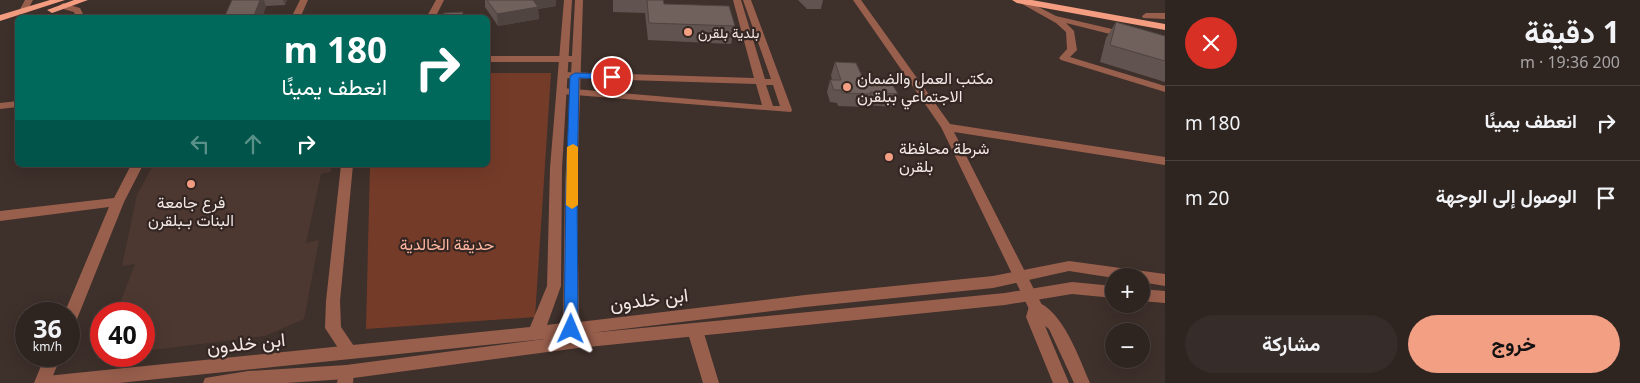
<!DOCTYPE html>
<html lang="ar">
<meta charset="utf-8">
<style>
:root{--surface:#2e2420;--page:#362c29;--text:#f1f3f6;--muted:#a7a4a5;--line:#49413e;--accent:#f39f84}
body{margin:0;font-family:"Noto Sans",Vazirmatn,sans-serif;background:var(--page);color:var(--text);direction:rtl;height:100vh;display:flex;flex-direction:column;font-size:19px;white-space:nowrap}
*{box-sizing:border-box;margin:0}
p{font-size:16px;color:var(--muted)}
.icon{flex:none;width:28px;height:28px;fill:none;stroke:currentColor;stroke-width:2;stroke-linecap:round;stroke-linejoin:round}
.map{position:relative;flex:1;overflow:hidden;direction:ltr}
.details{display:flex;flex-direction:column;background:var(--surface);width:475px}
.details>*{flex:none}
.hud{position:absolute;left:15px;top:15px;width:475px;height:152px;border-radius:8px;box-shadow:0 5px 20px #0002,0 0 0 1px var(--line);direction:rtl;background:#00695c;color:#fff;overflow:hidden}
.controls{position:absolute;left:1105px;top:268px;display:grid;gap:10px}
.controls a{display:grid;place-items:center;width:45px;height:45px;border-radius:50%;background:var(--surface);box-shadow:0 5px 20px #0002,0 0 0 1px var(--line);font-size:25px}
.speed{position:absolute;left:15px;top:302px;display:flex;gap:10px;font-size:25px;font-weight:700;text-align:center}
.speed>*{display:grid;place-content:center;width:65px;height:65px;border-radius:50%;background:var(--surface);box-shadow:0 5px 20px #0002,0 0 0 1px var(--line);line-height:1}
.speed small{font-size:12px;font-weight:400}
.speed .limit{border:8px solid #d22;background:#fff;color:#111}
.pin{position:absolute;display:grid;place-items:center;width:42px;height:42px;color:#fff;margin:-21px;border:2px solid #fff;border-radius:50%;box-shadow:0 1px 5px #0007}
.me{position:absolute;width:55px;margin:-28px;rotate:1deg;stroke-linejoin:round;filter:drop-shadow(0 0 4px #0008)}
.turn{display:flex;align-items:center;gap:18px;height:105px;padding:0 20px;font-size:22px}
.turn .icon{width:65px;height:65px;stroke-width:2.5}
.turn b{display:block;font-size:35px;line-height:42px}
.lanes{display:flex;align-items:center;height:48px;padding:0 20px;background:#0003;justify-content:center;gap:25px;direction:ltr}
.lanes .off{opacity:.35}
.round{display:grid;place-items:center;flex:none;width:52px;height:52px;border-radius:26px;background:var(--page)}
.head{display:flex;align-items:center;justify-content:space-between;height:85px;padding:0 20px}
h1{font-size:30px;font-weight:700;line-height:38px}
.action{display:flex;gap:10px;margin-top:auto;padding:10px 20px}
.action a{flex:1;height:58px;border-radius:30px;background:var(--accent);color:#111;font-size:20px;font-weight:700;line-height:58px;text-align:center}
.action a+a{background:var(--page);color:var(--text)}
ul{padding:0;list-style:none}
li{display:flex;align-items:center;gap:15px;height:75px;padding:0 20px;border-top:1px solid var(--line)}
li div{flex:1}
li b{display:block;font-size:19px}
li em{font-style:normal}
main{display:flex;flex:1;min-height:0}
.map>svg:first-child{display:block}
</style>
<main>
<section class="details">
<div class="head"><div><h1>1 دقيقة</h1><p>200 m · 19:36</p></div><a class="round" style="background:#d93025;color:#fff"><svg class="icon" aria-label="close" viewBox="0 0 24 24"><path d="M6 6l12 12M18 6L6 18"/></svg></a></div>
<ul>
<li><svg class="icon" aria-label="right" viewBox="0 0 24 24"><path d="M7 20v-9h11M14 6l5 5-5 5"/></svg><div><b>انعطف يمينًا</b></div><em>180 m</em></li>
<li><svg class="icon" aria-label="arrive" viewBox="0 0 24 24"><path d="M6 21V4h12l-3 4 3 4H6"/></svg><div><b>الوصول إلى الوجهة</b></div><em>20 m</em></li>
</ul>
<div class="action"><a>خروج</a><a>مشاركة</a></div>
</section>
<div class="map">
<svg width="1165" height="383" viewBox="0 0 1165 383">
<rect width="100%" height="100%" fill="#3e302b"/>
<path fill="#4d3831" d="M153,165H332L330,172L321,174L306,243L319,240L304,319L265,336L144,351V314H116L135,264L122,266L137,195Z"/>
<path fill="#753b29" d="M488,73H551L535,317L366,329L370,165H488Z"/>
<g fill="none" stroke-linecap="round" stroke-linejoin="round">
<path fill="#995f4d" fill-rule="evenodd" d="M25,0H33L26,13H20L19,11Z
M300,0H308L300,18H291Z
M436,0H444L435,18H426Z
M733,0H741L765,79H771L743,0H751L792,110L791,112L562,94L557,91L562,88L762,105L756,84L563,78L558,75L563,72L754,78ZM766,85H773L780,106H773Z
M853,0H861L950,124L1165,157V165L954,132L1043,307L1040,311L1035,313L1030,311L941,127Z
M1015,0H1025L1056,16L1129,33L1131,35L1126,38L1066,23L1074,31L1077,50L1070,57L1165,86V92L1061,60L1059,58L1067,49L1066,32L1056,23Z
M63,3L80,8L85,18H76L74,12L60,8L59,6Z
M1146,13H1165V19L1143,18L1142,16Z
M488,56H576L581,59L576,62H488Z
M18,101V107L0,109V103Z
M131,165H143L124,202L77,319L74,323L69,325V314H64L109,207L0,221V211L114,198Z
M341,165H353L340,301L341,327L358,352L356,357L350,359L344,357L325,328L326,301Z
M695,324L700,325L703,330L719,383H703L687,330L690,325Z
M45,356H61L50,383H34Z
M346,365L352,367L354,372L353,383H337L340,367Z"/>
<path fill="#995f4d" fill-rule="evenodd" d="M564,0H572L562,168L561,286L547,325L563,323L565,186L575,0H583L577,186L579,322L805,295L993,276L1069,261L1165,274V286L1141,282V276H1114V278L1069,271L993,288L805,307L590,333L1005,293L1072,282L1114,286V298L1072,294L1005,305L578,348L346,379L286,383H203L205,378L248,371L346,365L545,339L119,383H38L40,378L46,376L530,327L547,286L550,168Z
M1141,289L1165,291V303L1141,301Z
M1035,301C1063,310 1079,358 1090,383H1074L1049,329L1045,326L1069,383H1053L1026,317L1030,303Z"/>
<path fill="#f49d80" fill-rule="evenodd" d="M50,0H65L0,21V15Z
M74,0H88L55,12L52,13L47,10Z
M1012,0H1032L1165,24V30L1017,3Z"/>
</g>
<path fill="#61534f" d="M232,0H287L285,5L266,6L262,18H224Z
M485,0H556V6L538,9L539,19L498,26L485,7Z
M613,0H663L664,4L735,26L731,44L648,40L645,13L613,12Z
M798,0H823L821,9H807Z
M1116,22L1165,36V82L1100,62L1106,38Z
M835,62L863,78L898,94L893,107L867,105L866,107L838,106L837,103L830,102L827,92L830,80H832L831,75Z"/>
<path fill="#4f4440" d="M260,0H264L266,6L262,18H253Z
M283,0H287L285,5Z
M532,0H556V6L538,9L539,19L498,26L497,14Z"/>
<path fill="#71615c" stroke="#4f4440" d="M232,0H260L253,18H224Z
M487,0H533L538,7L497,14Z
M647,0H663L664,4L729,6L735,26L649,23Z
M463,12L462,18H442L444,13Z
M1116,22L1165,36V61L1110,45Z
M835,62L856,63L863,78L889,79L898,94L870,92L871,94L842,93L841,90H834L830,80H841Z"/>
<path fill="#1a73e8" stroke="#114b97" d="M575,73L612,74L616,77L612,79L579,78L577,186L578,329L576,333L571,334L566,333L564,329L566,186L570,76Z"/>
<path fill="#f59e0b" d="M573,144L578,147V205L572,209L566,205L567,147Z"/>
<g fill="#f39f84" stroke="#342622" stroke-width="2">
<circle cx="688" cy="32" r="5"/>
<circle cx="847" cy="87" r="5"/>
<circle cx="889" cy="157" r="5"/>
<circle cx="191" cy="184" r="5"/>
</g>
<g text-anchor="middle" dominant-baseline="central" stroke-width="4.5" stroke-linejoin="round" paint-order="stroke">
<g font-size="14" fill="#f2e8e5" stroke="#342622" text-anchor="start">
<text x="698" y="32">بلدية بلقرن</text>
</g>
<g font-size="16" fill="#f2e8e5" stroke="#342622" text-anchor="start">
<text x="857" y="78">مكتب العمل والضمان<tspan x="857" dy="18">الاجتماعي ببلقرن</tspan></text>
<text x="899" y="148">شرطة محافظة<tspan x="899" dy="18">بلقرن</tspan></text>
<text x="191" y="202" text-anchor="middle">فرع جامعة<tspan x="191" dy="18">البنات بـبلقرن</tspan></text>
</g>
<g font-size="16" fill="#feb69f" stroke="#342622">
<text x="447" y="244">حديقة الخالدية</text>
</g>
<g font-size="19" fill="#f2e8e5" stroke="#342622">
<text transform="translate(649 299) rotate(-7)">ابن خلدون</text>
<text transform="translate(246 343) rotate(-6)">ابن خلدون</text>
</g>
</g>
</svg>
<div class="controls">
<a>+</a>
<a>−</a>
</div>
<div class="speed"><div>36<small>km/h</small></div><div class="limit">40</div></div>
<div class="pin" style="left:612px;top:77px;background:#d93025"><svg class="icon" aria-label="arrive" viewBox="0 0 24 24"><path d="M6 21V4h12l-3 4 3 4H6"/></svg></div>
<svg class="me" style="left:571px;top:329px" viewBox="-20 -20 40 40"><path d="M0-17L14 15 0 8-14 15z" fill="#1a73e8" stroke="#fff" stroke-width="4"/></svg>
<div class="hud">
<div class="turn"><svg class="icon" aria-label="right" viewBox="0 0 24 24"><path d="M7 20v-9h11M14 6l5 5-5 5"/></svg><div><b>180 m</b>انعطف يمينًا</div></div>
<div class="lanes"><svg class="icon off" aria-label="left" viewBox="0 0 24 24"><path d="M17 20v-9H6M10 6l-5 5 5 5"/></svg><svg class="icon off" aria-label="ahead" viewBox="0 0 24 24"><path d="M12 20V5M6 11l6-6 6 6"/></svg><svg class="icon" aria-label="right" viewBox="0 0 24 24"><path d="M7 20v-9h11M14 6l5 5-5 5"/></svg></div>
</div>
</div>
</main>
